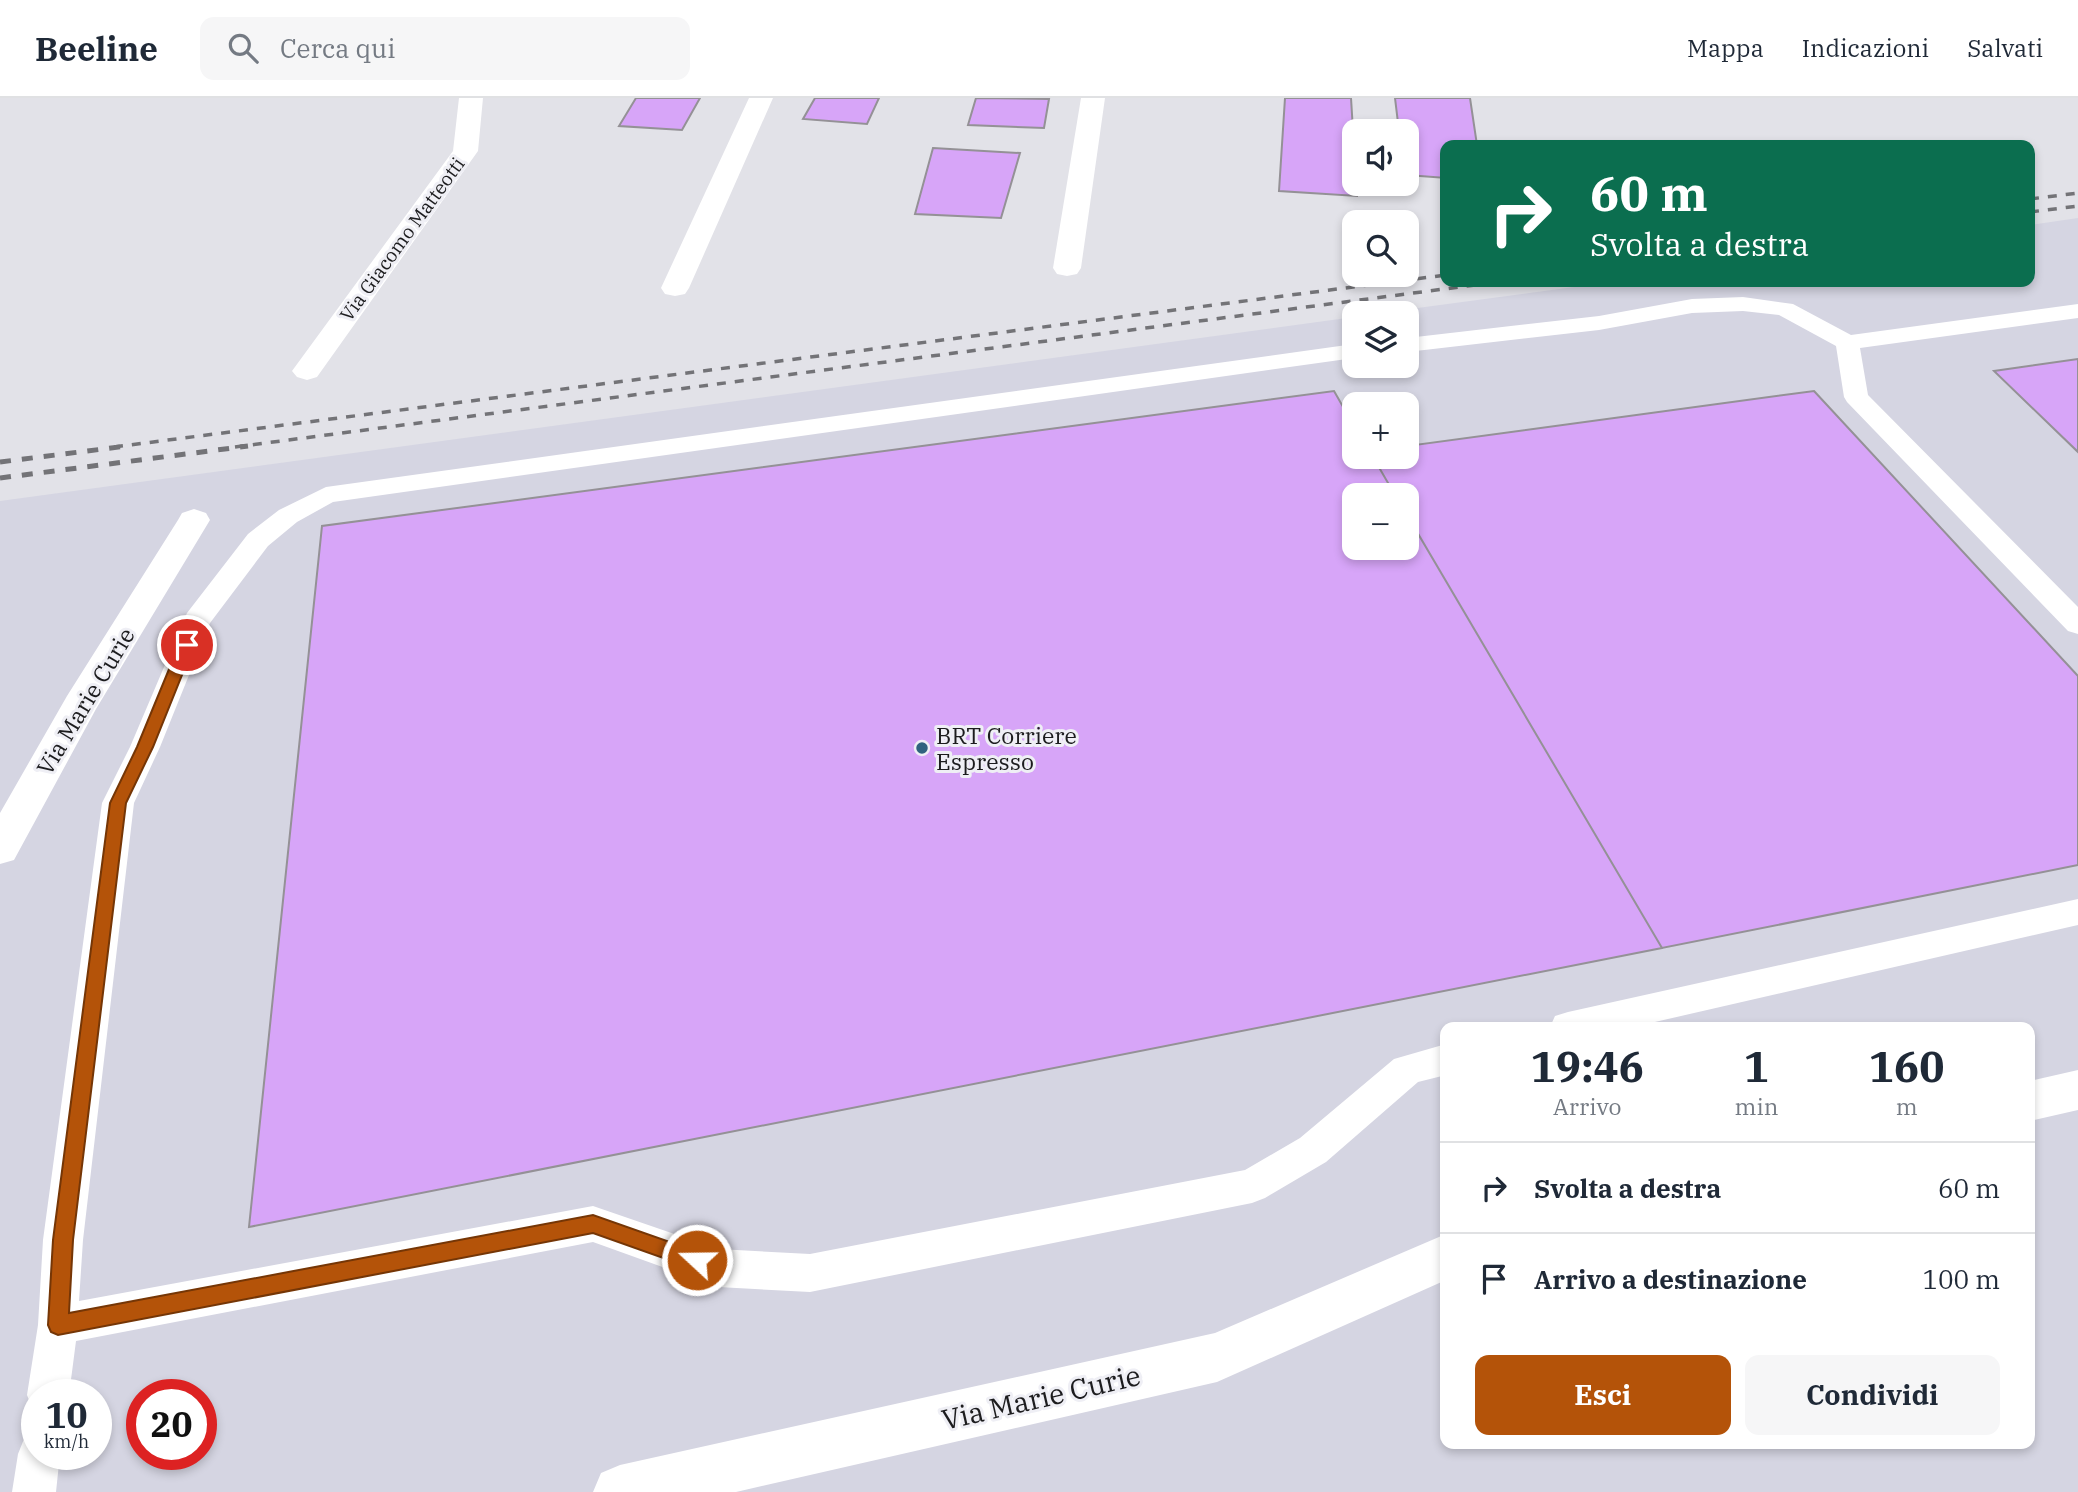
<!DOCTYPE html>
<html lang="it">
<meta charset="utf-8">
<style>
:root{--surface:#fff;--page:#f6f6f7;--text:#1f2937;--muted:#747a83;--line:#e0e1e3;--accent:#b45309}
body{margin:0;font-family:"IBM Plex Serif",serif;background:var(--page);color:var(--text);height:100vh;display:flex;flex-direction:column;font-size:26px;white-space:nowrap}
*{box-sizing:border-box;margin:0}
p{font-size:23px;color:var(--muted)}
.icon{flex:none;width:38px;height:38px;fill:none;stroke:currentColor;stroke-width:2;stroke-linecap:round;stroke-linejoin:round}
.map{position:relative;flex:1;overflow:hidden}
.details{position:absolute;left:1440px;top:924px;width:595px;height:427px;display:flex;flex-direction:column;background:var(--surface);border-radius:14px;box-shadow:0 4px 10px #0003}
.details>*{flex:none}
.banner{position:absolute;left:1440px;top:42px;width:595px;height:147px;border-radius:14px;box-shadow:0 4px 10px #0003;background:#0b6e4f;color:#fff;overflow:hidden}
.tools{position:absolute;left:1342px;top:21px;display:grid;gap:14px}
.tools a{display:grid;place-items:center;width:77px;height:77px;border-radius:14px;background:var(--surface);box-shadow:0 4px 10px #0003;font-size:35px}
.speed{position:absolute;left:21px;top:1281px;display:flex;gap:14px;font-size:35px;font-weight:700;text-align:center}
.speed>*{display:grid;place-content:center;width:91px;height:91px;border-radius:50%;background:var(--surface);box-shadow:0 4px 10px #0003;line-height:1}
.speed small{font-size:18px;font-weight:400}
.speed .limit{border:10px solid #d22;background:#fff;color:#111}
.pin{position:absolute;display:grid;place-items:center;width:60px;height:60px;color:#fff;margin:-30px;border:4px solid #fff;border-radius:50%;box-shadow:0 2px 7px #0007}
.me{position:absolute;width:77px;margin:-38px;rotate:291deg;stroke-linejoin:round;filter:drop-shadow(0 0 5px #0008)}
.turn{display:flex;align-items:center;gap:24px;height:147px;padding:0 35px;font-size:32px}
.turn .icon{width:91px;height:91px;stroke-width:2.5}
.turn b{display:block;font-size:49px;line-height:60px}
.eta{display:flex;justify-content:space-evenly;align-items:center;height:119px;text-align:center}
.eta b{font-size:42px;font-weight:800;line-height:49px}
.action{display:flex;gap:14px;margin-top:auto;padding:14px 35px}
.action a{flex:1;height:80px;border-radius:14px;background:var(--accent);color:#fff;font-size:28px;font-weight:800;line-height:80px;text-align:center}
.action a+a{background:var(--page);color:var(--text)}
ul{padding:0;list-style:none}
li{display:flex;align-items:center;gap:21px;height:91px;padding:0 35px;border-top:2px solid var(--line)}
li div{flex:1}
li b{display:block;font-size:26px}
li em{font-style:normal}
header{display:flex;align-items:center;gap:42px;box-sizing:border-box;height:98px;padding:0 35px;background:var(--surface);border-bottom:2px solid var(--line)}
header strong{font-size:33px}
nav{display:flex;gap:38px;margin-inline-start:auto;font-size:24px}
.search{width:490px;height:63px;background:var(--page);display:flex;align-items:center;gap:18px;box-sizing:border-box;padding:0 24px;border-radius:14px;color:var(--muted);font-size:26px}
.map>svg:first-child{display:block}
</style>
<header>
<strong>Beeline</strong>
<div class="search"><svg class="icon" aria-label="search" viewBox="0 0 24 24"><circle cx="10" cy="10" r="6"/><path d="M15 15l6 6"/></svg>Cerca qui</div>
<nav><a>Mappa</a><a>Indicazioni</a><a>Salvati</a></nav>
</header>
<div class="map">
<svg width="2078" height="1394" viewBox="0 0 2078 1394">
<rect width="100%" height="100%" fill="#e2e2e8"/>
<path fill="#d5d5e2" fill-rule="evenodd" d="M2078,120V1394H0V403L1354,219V268H1407V215H1380L1611,184H2030V127ZM1354,306H1407V359H1354ZM1354,397H1407V450H1354ZM1446,929H2030V1346H1446ZM37,1297H96V1356H37ZM142,1297H201V1356H142Z"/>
<path fill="#d7a5f8" stroke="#949196" stroke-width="2" d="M636,0H700L682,32L619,28Z
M815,0H879L867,26L803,21Z
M976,0L1049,1L1044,30L968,27Z
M1285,0H1351L1357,98L1279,93Z
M1395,0H1470L1477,47H1446V80L1407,77V33H1399Z
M933,50L1020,55L1001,120L915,116Z
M2078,261V354L1994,273Z
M1334,293L1354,328V359H1373L1395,397H1354V450H1407V417L1662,850L249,1129L322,428Z
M1814,293L2078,578V767L1662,850L1407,417V397H1395L1373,359H1407V348Z"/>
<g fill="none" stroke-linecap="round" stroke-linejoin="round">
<path fill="#fff" fill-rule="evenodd" d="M1743,199L1793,206L1851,237L2078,206V220L1860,250L1868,297L2078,509V536L2068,533L1847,304L1844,299L1836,248L1779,217L1743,213L1692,215L1599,232L1407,254V240L1599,218L1692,201Z
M1354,246V260L333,404L297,424L268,448L210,525L160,649L134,705L83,1142L79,1203L593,1108L718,1151L810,1156L1245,1072L1300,1040L1394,961L1446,946V977L1418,984L1326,1064L1265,1100L1252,1105L810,1194L718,1189L593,1144L76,1243L69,1297H37V1313L33,1312L27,1297L38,1227L43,1142L102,705L130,649L187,515L248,436L279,412L326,389Z
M2078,801V827L1633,929H1550L1555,918L1568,914Z
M37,1336V1356H60L56,1394H12L18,1356L24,1341Z"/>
<path fill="#fff" fill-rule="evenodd" d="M459,0H483L478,53L317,279L307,282L297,279L292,273L453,53Z
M749,0H773L689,190L685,196L675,198L665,196L661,190Z
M1081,0H1105L1081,170L1077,176L1067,178L1057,176L1053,170Z
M194,411L206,415L210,422L96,611L14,762L0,766V715L67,598L178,422L182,415Z
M2078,972V1012L2030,1023V983Z
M1446,1136V1182L1217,1284L736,1394H593L601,1375L620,1367L1215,1235Z"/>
<path stroke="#737377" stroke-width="3.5" stroke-dasharray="9 9" stroke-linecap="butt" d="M2030,101L2078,95
M2030,114L2078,108
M114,349L1446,177
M235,349L1498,184"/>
<path stroke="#737377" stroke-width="5" stroke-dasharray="11 11" stroke-linecap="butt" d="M0,364L127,348
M0,380L248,348"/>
</g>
<path fill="#b45309" stroke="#753606" stroke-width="2" d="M187,542L194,547L153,649L126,705L73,1142L69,1215L593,1117L704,1156L707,1162L704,1169L697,1172L593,1135L58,1237L51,1234L48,1227L53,1142L110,705L137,649L179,547Z"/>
<circle fill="#2f627f" stroke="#efeff5" stroke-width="2.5" cx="922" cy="650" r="7"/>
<g text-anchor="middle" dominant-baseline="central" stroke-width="6" stroke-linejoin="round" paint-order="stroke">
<g font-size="19" fill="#1c1c1e" stroke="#efeff5">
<text transform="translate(402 141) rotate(-54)">Via Giacomo Matteotti</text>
</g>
<g font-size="23" fill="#1c1c1e" stroke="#efeff5">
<text transform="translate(85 603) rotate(-59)">Via Marie Curie</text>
</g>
<g font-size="23" fill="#1c1c1e" stroke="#efeff5" text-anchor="start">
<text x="936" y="637">BRT Corriere<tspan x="936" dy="26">Espresso</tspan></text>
</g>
<g font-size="28" fill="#1c1c1e" stroke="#efeff5">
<text transform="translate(1041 1299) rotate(-13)">Via Marie Curie</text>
</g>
</g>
</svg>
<div class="tools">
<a><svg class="icon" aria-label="sound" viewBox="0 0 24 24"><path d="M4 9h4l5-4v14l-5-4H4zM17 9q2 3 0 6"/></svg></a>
<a><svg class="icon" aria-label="search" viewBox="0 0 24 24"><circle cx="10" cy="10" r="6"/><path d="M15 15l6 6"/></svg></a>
<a><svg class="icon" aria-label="layers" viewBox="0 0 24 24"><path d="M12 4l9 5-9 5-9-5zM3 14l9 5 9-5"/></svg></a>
<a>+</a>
<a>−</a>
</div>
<div class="speed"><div>10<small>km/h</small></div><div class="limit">20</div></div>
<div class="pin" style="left:187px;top:547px;background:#d93025"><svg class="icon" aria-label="arrive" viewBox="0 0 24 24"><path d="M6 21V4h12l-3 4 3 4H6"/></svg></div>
<svg class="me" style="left:697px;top:1162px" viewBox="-20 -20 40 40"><circle r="17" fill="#b45309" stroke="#fff" stroke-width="3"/><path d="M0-11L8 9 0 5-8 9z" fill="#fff"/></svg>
<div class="banner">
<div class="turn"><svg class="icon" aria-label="right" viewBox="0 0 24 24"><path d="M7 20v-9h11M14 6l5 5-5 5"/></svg><div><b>60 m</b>Svolta a destra</div></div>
</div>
<section class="details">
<div class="eta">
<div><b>19:46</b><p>Arrivo</p></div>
<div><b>1</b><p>min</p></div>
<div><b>160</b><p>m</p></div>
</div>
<ul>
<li><svg class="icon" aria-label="right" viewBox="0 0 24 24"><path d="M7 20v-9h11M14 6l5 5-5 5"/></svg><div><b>Svolta a destra</b></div><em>60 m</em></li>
<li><svg class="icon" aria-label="arrive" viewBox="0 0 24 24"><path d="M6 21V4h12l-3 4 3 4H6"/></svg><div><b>Arrivo a destinazione</b></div><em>100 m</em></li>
</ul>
<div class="action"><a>Esci</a><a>Condividi</a></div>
</section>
</div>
